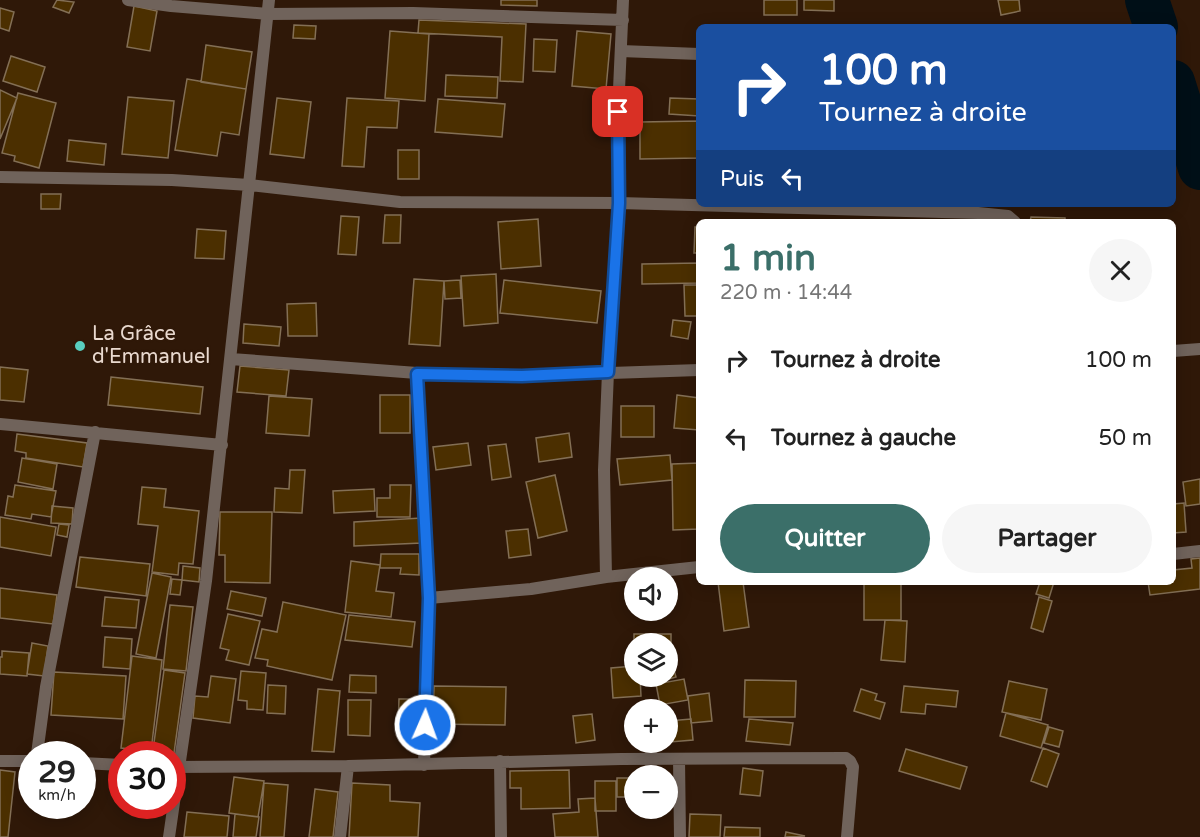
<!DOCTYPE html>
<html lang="fr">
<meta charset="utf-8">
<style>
:root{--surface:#fff;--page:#f6f6f6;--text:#222;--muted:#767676;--accent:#3b6f69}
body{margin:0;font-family:"Varela Round",sans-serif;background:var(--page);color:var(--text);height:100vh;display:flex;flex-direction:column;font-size:22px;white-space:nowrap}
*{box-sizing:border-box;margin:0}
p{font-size:20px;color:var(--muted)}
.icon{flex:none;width:33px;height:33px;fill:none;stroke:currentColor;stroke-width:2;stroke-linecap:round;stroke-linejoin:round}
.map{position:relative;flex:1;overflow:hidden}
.drawer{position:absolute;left:696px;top:219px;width:480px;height:366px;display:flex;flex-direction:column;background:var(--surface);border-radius:9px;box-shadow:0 3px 15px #0003}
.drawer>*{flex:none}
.hud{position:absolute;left:696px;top:24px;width:480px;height:183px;border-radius:9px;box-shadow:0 3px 15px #0003;background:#1a4fa0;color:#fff;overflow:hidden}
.controls{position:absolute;left:624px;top:567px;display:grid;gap:12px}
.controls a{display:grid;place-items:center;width:54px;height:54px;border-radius:50%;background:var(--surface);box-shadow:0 3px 15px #0003;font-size:30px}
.speed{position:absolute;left:18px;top:741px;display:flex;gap:12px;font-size:30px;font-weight:700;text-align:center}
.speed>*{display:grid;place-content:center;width:78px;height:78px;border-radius:50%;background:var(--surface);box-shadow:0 3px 15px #0003;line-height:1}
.speed small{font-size:15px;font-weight:400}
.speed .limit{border:9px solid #d22;background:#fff;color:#111}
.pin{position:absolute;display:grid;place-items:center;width:51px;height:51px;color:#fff;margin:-26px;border-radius:12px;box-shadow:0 3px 9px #0006}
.me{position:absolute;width:66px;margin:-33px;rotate:2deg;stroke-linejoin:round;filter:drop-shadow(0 0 4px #0008)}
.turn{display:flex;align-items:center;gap:21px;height:126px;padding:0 24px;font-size:27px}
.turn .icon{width:78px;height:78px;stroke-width:2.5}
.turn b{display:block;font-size:42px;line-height:51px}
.then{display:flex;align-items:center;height:57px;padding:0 24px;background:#0003;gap:12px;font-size:22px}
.round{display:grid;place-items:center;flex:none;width:63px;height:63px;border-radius:32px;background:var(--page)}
.summary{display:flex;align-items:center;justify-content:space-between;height:102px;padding:0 24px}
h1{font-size:36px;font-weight:700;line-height:45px;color:var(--accent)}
.cta{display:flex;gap:12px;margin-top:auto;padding:12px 24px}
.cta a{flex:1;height:69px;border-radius:36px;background:var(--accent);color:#fff;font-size:24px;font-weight:700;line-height:69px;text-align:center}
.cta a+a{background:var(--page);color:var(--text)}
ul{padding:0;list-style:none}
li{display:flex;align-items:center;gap:18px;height:78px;padding:0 24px}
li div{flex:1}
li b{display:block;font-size:22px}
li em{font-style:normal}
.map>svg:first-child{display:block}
</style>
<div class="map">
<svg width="1200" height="837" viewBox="0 0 1200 837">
<rect width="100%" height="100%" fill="#2f1808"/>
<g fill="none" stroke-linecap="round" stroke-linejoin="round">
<path stroke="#000f17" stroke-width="44" d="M1147,0L1156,27
M1173,82L1200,168"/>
</g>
<path fill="#4b2f00" stroke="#836f55" stroke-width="1.5" d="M57,0L74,2L69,13L53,7Z
M501,0H537V6L501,5Z
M764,0H797V15H764Z
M804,0H834V11L804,10Z
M998,0H1019L1020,11L1001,15Z
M134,6L157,11L150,51L127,47Z
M0,8L14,12L9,31L0,28Z
M419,20L526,24L523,82L500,81L502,37L418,33Z
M294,25L316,26L315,39L293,38Z
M390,31L429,34L425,101L385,98Z
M577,31L611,34L606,89L572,86Z
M534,39L557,40L555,72L533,71Z
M206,45L252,52L246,89L201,82Z
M11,56L45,67L37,92L3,81Z
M446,75L498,77L497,98L445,96Z
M187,79L246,89L239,135L221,132L217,156L175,150Z
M0,90L17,98L0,139Z
M18,93L56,103L39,168L14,161L15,156L2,153Z
M128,97L174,101L168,158L122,154Z
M277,98L311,102L304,158L270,154Z
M347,98L399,101L397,128L367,127L364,167L342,166Z
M670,98L699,99V116L669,114Z
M438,99L505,104L502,137L435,132Z
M699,121V158L640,159V122Z
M69,140L106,144L104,165L67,161Z
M398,150H419V179H398Z
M41,194H61L60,209H41Z
M385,215H401L400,243H383Z
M341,216L359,217L356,255L338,254Z
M1031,217L1065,218V222H1030Z
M538,219L541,266L501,269L498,222Z
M695,227H699V253H694Z
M197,229L226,231L224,259L195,258Z
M699,263V283L642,284V264Z
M496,274L498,323L464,326L461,276Z
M414,279L444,281L440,346L409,344Z
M460,280L461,298L445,299L444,281Z
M504,280L601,291L597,323L500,313Z
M684,285H699V316H685Z
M316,303L317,336H288L287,304Z
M673,320L691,322L688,339L671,336Z
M244,324L281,327L279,346L243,343Z
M240,366L289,370L286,396L237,392Z
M0,367L28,370L24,402L0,400Z
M111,377L203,387L200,414L108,405Z
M380,395H410V433H380Z
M677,395L699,398V430L674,428Z
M269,396L312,399L309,436L266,433Z
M621,406H654V437H621Z
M569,433L572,457L539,462L536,438Z
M17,434L87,443L83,467L26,458V453L15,451Z
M468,443L471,465L436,470L433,447Z
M506,444L511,477L492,480L488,446Z
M670,455L672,480L620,485L617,459Z
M22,458L57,464L53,489L18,482Z
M699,463V529L673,530L672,464Z
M290,470H305L302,513L274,512L275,488L289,489Z
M555,475L567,531L538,538L526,482Z
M1200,479V504L1186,506L1183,482Z
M15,485L56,491L51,517L32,514L31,519L5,515L8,496L13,497Z
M390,485H411L410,517H377V498H390Z
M142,487L166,489L164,507L199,511L193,564L179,563L178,575L152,572L158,526L138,524Z
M374,489L375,511L334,513L333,491Z
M1184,503L1186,532L1173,533V504Z
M52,506L73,508L72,524L51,523Z
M220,512H272L270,583L225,582V555H219Z
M0,517L56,527L51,556L0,547Z
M421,518L422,543L354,546V522Z
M59,524L69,525L67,537L57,535Z
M528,529L531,555L509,558L506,531Z
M381,554H419V575L400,574L401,568H380Z
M80,557L150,564L146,596L76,587Z
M1200,558V589L1150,595L1148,582H1173V570L1192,568L1191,559Z
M351,561L380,565L376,591L394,593L391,617L345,612Z
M183,566L200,568L199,582L182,580Z
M152,573L171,577L156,658L136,654Z
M172,579L182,580L180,595L170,594Z
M718,582H743L749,627L724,631Z
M864,582H901V620H864Z
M1040,582H1054L1049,598L1036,594Z
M0,588L57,595L53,624L0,618Z
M231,591L266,598L262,616L227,609Z
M105,597L139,600L136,628L102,626Z
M1039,597L1052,601L1043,632L1031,628Z
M283,602L346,615L332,680L267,666L268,660L255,658L262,629L277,632Z
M170,605L193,607L186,671L163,669Z
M228,614L260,621L249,665L226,660L229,650L220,648Z
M349,615L415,622L412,647L345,640Z
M885,620L907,621L905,662L881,660Z
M634,634H671V647H668V644H634V648Z
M105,637L132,639L130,669L103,667Z
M32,643L48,646L44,676L27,674Z
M2,651L29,653L27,676L0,674V657H2Z
M132,656L162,660L151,751L121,748Z
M672,663L676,677L648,685L646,676H668V664Z
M634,666V676H640L641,696L613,698L611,668Z
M164,670L185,673L174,753L153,750Z
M241,671L266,673L263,710L247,709V701L238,700Z
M54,672L126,676L123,719L51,715Z
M350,675L376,676V693L349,692Z
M211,676L236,679L230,723L193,718L195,696L208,697Z
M684,679L688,700L660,705L656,684Z
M745,680L796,681L795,717H744Z
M1009,681L1047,689L1041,720L1002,712Z
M268,685L286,686L285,714L267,713Z
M434,686L506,687L505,725L433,724Z
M904,686L958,691L956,707L926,704L925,714L901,712Z
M318,689L340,691L334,752L312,751Z
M861,689L877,694L875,700L885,703L880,719L854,711Z
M709,693L712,721L691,723L688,696Z
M399,699H414L413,726H398Z
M348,700H371L370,736L348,735Z
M659,701L661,710H640L639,705Z
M1006,713L1048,725L1041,748L1000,736Z
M592,714L595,740L576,743L573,716Z
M691,719L693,740L670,742L668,721Z
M749,719L793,723L790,745L746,741Z
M1049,727L1063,731L1059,747L1044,743Z
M1043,748L1059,754L1047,787L1031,781Z
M906,749L967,767L960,789L899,771Z
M743,768L763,771L760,796L740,794Z
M0,770L15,772L8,837H0Z
M569,770L570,808L521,809V788H510V771Z
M234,777L264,781L258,817L229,813Z
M617,778H634V797H617Z
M595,781H616V811H595Z
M264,783L288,785L284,837H260Z
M352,783L390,785V801L420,803L418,837H349Z
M315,789L338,792L333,837H309Z
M595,798L598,837H555L553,814L579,812L578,799Z
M187,812L229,816L227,837H184Z
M235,814L259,817L256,837H233Z
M690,814L721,815L720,837H689Z
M725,827L760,828V837H724Z
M786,832L805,836L785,837Z"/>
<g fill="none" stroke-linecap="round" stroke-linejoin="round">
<path stroke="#70635b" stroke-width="12" d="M128,0L171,6L268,14L413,13L623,20
M621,51L699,54
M0,177L172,180L249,185L400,202L619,203L978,213L1008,216L1015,222
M1173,351L1200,349
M231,359L417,373L522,376L699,370
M417,373L429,598L424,765
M0,424L222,445
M1173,554L1200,551
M606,577L604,470L608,372L619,203L618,112L623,0
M429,598L531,589L606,577L699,567
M37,754L46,687L95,432
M679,759L680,837
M0,761H32
M500,761L501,837
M82,763L122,765
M172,767L348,766L621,759L846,758L850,761L853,767L847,837
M169,837L206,581L269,0
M340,837L348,766"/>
</g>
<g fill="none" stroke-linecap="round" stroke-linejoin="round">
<g stroke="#114b97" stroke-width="15">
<path id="route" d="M425,725L429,598L417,374L522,376L608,372L619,203L618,112"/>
</g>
<use href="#route" stroke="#1a73e8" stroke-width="10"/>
</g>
<circle fill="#59cebf" stroke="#2f1808" stroke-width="2" cx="80" cy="346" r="6"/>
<g text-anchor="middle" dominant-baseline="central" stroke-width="4.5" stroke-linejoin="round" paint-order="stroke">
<g font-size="20" fill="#e9d9cf" stroke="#2f1808" text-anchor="start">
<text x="92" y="334">La Grâce<tspan x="92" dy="23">d'Emmanuel</tspan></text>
</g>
</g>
</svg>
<div class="controls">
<a><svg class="icon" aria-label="sound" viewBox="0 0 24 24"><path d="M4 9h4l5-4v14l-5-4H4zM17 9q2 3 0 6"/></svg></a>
<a><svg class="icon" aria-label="layers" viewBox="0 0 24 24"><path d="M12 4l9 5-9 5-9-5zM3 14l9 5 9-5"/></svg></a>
<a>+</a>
<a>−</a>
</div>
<div class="speed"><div>29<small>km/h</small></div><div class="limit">30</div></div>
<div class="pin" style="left:618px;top:112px;background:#d93025"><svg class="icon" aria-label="arrive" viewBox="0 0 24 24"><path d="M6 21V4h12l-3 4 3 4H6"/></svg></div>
<svg class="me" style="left:425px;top:725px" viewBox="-20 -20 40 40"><circle r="17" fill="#1a73e8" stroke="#fff" stroke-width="3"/><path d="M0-11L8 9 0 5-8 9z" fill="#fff"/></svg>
<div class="hud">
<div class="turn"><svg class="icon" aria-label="right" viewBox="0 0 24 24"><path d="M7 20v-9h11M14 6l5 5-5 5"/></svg><div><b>100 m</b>Tournez à droite</div></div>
<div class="then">Puis<svg class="icon" aria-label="left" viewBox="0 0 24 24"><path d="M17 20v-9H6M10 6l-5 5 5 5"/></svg></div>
</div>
<section class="drawer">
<div class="summary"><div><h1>1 min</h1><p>220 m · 14:44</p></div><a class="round"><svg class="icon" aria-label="close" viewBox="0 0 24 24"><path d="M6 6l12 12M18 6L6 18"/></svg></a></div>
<ul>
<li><svg class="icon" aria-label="right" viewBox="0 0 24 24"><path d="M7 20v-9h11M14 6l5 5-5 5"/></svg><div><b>Tournez à droite</b></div><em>100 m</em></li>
<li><svg class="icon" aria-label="left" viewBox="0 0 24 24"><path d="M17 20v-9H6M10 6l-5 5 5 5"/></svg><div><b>Tournez à gauche</b></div><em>50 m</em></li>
</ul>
<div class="cta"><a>Quitter</a><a>Partager</a></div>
</section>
</div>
